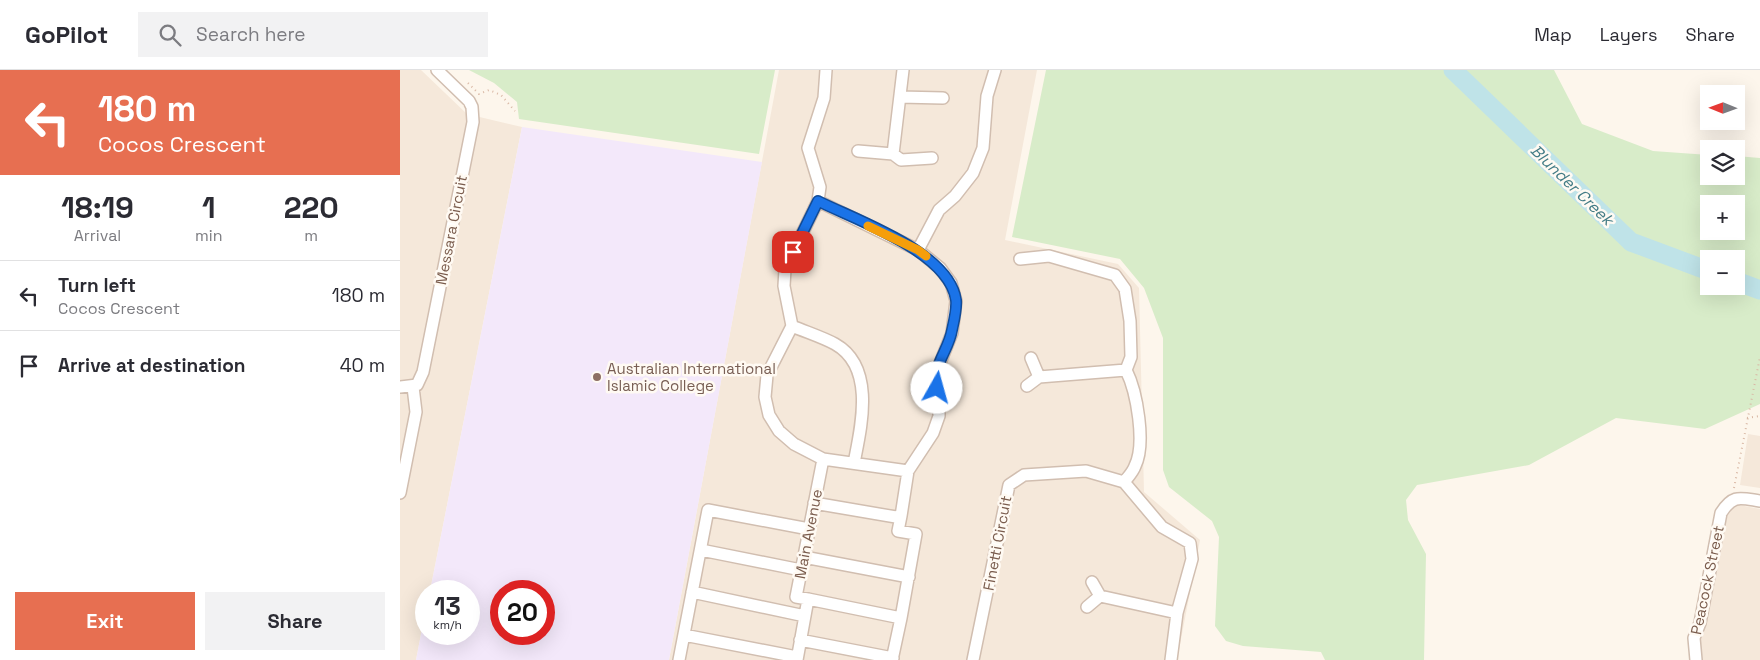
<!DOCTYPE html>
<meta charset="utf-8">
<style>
:root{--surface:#fff;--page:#f2f2f3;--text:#2b2b33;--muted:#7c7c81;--line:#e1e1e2;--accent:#e76f51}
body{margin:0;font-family:"Space Grotesk",sans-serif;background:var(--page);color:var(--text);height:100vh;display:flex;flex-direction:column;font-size:19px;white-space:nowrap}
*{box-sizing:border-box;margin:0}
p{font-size:16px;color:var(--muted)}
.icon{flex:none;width:28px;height:28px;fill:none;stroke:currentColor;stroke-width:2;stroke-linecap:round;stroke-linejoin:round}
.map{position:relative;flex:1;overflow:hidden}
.drawer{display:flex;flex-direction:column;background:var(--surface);width:400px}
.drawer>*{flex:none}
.hud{background:#e76f51;color:#fff;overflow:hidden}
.needle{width:32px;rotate:271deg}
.fabs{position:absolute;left:1300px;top:15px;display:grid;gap:10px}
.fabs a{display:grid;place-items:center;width:45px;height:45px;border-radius:0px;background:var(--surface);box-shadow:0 5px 20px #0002;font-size:25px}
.speed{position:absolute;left:15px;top:510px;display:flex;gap:10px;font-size:25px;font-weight:700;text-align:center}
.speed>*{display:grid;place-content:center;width:65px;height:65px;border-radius:50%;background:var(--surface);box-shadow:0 5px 20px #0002;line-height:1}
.speed small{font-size:12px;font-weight:400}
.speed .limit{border:8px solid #d22;background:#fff;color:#111}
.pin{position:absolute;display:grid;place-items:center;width:42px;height:42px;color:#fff;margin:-21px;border-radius:10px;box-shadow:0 2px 8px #0006}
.me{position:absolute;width:55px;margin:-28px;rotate:7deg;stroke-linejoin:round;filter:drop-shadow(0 0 4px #0008)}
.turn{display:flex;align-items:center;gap:18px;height:105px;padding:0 15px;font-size:22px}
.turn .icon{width:65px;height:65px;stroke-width:2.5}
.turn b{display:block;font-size:35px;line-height:42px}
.eta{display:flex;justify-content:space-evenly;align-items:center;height:85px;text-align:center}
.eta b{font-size:30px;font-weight:700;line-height:35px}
.action{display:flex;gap:10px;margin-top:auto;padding:10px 15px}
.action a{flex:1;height:58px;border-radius:0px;background:var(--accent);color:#fff;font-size:20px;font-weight:700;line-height:58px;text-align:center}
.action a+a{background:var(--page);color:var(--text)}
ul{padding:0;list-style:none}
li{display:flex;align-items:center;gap:15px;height:70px;padding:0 15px;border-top:1px solid var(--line)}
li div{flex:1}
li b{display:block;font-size:19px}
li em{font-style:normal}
header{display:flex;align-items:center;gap:30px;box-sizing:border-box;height:70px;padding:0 25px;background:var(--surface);border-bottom:1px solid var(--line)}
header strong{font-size:24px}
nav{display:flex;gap:28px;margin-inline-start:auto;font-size:18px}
.search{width:350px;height:45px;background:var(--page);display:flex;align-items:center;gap:12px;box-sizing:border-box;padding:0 18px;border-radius:0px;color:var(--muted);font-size:19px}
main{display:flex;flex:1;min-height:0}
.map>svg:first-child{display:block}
</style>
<header>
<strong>GoPilot</strong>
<div class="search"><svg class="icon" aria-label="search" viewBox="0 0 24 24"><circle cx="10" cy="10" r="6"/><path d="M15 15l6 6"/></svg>Search here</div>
<nav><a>Map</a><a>Layers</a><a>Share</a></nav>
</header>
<main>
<section class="drawer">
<div class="hud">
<div class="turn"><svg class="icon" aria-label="left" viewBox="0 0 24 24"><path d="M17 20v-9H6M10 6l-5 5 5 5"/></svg><div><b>180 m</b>Cocos Crescent</div></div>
</div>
<div class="eta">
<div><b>18:19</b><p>Arrival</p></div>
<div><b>1</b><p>min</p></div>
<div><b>220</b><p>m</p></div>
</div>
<ul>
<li><svg class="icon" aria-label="left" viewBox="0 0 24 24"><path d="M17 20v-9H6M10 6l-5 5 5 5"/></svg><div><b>Turn left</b><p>Cocos Crescent</p></div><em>180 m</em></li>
<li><svg class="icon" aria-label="arrive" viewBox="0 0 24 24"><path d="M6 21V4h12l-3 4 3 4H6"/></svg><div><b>Arrive at destination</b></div><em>40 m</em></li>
</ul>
<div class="action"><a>Exit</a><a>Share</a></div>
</section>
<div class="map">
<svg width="1360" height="590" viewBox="0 0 1360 590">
<rect width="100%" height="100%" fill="#fdf6ec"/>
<path fill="#f5e8da" d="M0,0H21L67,44L122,57L30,521H26V538L16,590H0Z
M379,0H637L605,170L718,194L739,218L744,422L800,470L777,590H269Z
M1348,364L1360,366V418L1340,415Z
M1339,435L1360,439V590H1302L1299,568L1308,548L1327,447L1332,439Z"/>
<path fill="#f3e8fa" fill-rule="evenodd" d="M122,57L362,92L269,590H16L26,538V564H69V521H30ZM101,521H144V564H101Z"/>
<path fill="#d8ecc9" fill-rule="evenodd" d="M69,0H375L359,84L119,49L117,32L94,13Z
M646,0H1154L1182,54L1253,81L1309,85V106H1336V86L1360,88V334L1305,359L1216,348L1129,395L1017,415L1006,430L1008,450L1026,484L1024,590H925L921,582L843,576L826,571L815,556L819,467L812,451L769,417L763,400V268L744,218L720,189L612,167ZM1309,134H1336V161H1309ZM1309,189H1336V216H1309Z"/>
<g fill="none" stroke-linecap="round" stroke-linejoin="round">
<path stroke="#bfe3e8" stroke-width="19" d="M1053,0L1231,172L1309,201
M1336,211L1360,220"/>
<g stroke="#d1beb0" stroke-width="14">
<path id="minor" d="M426,0L424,28L408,78L420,117L418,131L385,199L384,216L392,256L367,305L365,327L369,345L379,361L394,374L423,389L508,401
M500,27L543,28
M458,81L493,84L501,90L532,88
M493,84L503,0
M518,180L539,140L555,126L573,103L583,78L587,26L595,0
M620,189L649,186L715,205L725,219L730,251L731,287L726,300
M392,256C406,262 422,267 435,274C476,297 461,357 454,393
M631,288L639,307
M627,316L639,307L726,300C737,322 746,374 735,396C733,402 728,407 724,412
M0,317L17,315L23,302L73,52L72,37L69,31L37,0
M0,423L16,342L13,317
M414,433L496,447L501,446L508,401L533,363L539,346V328L534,308L552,263L556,231L551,213L540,198L518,180L418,131
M301,480L401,500
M404,487L509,507
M692,512L700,526L777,543
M292,522L405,546
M408,529L501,548L516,464L498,461L501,446
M687,537L700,526
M284,565L397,587
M400,570L493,588
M279,590L308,440L409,459
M397,590L408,529L396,527L423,389
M492,590L501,548
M573,590L609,415L624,405L686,401L724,412L762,457L790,473L792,489L777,543L771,590
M1296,590L1294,568L1300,553L1321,443C1333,424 1340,428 1360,431"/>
</g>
<path stroke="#d9b8a5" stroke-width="2" stroke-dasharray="1 4" stroke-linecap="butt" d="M68,13L79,24L89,20L101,25L115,41
M1347,348L1360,346
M1334,418L1360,287"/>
<use href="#minor" stroke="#fff" stroke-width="11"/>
</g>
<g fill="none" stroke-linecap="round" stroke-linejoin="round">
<g stroke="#114b97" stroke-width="12">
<path id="route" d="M393,182L418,131C458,151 549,182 556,230C557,239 554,251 552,260C549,280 531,297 537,318"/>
</g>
<use href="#route" stroke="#1a73e8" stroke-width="9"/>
<path stroke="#f59e0b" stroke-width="9" d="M468,156L518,180L526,186"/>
</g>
<circle fill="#8d6e63" stroke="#fffaf3" stroke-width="2" cx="197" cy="307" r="5"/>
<g text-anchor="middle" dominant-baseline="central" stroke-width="5" stroke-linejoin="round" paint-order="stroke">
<g font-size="15" fill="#7a5c4d" stroke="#fffaf3">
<text transform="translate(51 160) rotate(-79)">Messara Circuit</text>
<text transform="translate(408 464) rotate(-79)">Main Avenue</text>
<text transform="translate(597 473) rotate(-79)">Finetti Circuit</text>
<text transform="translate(1307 510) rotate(-78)">Peacock Street</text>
</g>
<g font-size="15" fill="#785e54" stroke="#fffaf3" text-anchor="start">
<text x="207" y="298">Australian International<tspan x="207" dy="17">Islamic College</tspan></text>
</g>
<g font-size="16" font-style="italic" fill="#437c86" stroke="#fffaf3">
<text transform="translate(1172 115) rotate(44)">Blunder Creek</text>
</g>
</g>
</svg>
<div class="fabs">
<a><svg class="needle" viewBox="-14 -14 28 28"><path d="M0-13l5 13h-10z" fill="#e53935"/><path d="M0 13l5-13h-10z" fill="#7c7c81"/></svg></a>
<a><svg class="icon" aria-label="layers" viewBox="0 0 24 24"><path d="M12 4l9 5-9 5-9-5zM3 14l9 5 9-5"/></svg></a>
<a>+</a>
<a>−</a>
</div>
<div class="speed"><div>13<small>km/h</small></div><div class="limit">20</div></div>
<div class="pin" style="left:393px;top:182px;background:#d93025"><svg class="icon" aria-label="arrive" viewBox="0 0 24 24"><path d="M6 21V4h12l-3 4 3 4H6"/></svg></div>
<svg class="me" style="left:537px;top:318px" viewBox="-20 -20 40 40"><circle r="19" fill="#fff"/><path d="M0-13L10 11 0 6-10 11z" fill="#1a73e8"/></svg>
</div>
</main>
